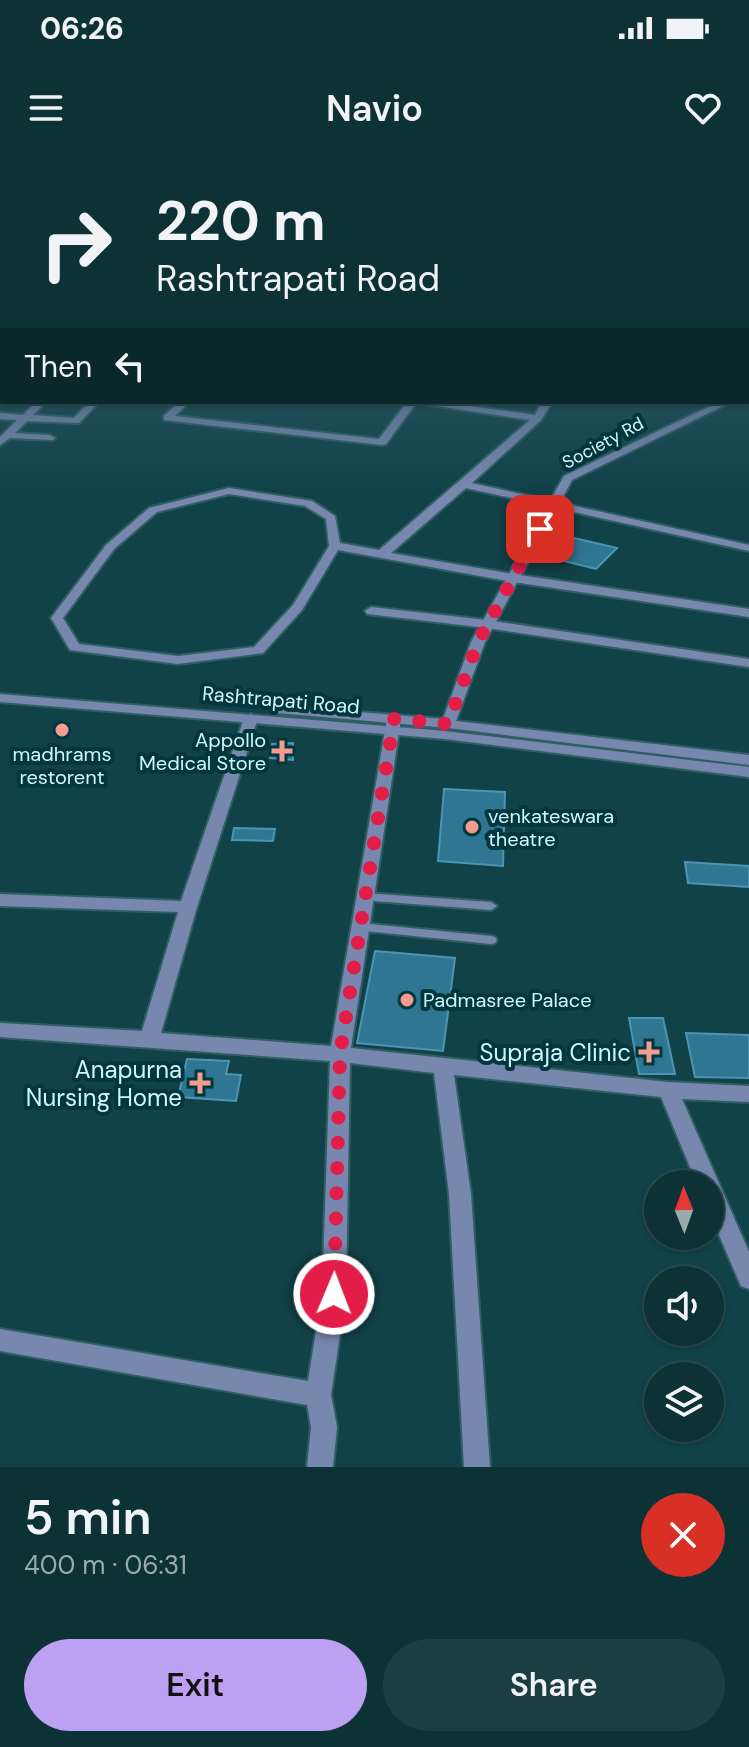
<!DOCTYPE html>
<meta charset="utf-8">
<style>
:root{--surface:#0d3236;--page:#1b3e42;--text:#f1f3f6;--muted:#9aaaad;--line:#2d4d51;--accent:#bca0f2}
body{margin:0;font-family:"DM Sans",sans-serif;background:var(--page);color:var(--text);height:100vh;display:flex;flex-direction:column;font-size:30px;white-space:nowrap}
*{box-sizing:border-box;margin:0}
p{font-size:26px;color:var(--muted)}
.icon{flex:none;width:44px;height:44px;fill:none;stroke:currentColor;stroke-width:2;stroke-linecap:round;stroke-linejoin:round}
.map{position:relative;height:1307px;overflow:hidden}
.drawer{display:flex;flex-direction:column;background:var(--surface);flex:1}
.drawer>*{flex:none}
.guide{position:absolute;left:0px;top:0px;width:750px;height:244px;box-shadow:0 2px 6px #0004,0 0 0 2px var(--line);background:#0d3236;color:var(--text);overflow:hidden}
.needle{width:52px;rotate:359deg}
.controls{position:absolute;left:644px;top:1010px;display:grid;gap:16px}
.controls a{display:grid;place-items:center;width:80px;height:80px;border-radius:50%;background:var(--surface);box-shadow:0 2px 6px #0004,0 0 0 2px var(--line);font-size:40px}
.pin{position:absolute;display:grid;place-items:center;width:68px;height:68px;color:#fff;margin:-34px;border-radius:16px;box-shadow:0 4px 12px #0006}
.me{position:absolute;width:88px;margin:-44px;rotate:1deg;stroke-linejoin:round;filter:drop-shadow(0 0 6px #0008)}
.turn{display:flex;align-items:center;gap:28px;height:168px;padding:0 24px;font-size:36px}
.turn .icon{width:104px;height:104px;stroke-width:2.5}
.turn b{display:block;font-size:56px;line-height:68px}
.then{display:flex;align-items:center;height:76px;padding:0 24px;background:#0003;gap:16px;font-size:30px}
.round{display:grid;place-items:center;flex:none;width:84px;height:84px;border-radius:42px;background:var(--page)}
.headline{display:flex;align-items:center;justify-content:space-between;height:136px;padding:0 24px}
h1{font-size:48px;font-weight:600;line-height:60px}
.action{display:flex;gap:16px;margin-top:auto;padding:16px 24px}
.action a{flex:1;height:92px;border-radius:48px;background:var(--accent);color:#111;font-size:32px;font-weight:600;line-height:92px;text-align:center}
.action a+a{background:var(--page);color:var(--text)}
.status{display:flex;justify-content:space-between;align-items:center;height:56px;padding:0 40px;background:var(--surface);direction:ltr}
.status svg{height:22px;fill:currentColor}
header{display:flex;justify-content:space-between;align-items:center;height:104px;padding:0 24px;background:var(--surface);font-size:36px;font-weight:600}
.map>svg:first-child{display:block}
</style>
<div class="status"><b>06:26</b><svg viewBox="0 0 49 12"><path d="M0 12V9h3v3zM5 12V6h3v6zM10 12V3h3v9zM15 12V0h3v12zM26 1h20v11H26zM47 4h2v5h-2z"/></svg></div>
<header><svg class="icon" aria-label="menu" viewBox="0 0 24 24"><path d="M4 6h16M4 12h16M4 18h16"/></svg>Navio<svg class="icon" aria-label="heart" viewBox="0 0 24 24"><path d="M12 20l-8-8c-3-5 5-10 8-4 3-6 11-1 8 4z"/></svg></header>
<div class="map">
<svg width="749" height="1307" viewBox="0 0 749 1307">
<rect width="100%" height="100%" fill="#114248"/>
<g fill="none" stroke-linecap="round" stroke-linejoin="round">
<path fill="#237d8a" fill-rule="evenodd" d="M748,213H749V221H748Z"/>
</g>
<path fill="#2f7693" stroke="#4c94b3" stroke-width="2" d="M557,374L617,388L596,409L536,394Z
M293,583V600L270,598L272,584Z
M444,629L505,632L503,706L438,701Z
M234,668L275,669L273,681L232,680Z
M685,702L749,706V727L688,723Z
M375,791L455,798L443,891L357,883Z
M629,858H663L675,914H639Z
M686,873L749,875V918L695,917Z
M187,899L229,901L226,914L241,915L236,941L178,937Z"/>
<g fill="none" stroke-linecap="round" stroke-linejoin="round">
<g stroke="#2f5f65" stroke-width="4">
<path id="service" d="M365,733L491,742L497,746L491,750L361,740L359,737L361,734Z
M360,763L491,776L495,777L497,780L495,783L491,784L356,770L354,767L356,764Z"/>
</g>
<g stroke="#2f5f65" stroke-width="4">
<path id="minor" d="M0,178H2V182H0Z
M0,197H2V203H0Z
M0,232H2V238H0Z
M36,242H46L33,255L74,258L89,242H99L79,263L27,261L15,273L50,275L55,278L53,280L10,278L0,285V277L17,260L0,259V253L23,255Z
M179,242H189L175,256L379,279L407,242H441L535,255L542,242H552L541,260L472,323L749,385V391L466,328L391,393L513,414L749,449V457L513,422L338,390L302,450L263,493L178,504L70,490L51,458L106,385L149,348L229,328L312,341L335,356L340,383L379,390L530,260L416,243L386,284L382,285L164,260V256ZM229,334L305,346L326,359L329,386L293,445L254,487L178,496L79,484L63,458L114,389L157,352Z
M371,447L487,460L749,499V507L487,468L367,454L365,451Z
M251,554L258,558L197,747L161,873L331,886L387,559L394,555L401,559L351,888L668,922L749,926V942L682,939L749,1092V1129L741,1126L710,1054V1024H697L661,937L454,915L471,1034L490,1307H464L449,1034L434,913L350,903L346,1134L331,1235L337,1267L333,1307H307L311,1267L307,1245L0,1191V1169L308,1221L322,1134L330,901L0,877V863L142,871L178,752L0,746V734L181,741L244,558Z"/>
</g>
<g stroke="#2f5f65" stroke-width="4">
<path id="tertiary" d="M748,229H749V235H748Z
M719,242H731L572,320L485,482L456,561L749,595V605L448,568L277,553L270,549L277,545L443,559L471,482L564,316Z
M0,534L445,571L749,607V617L445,579L0,542Z"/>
</g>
<use href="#service" fill="#7887ae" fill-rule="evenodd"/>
<use href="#minor" fill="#7887ae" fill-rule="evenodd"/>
<use href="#tertiary" fill="#7887ae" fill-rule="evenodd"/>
</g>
<linearGradient id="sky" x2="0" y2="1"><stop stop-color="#092428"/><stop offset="0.44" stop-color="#325a6a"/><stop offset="1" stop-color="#325a6a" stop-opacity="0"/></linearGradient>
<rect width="749" height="329" fill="url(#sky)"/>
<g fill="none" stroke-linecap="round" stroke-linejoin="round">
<path stroke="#e11d48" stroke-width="14" stroke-dasharray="0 25.2" d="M334,1134L340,894L394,559L448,564L478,482L540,369"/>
</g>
<g fill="#f59c90" stroke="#03373e" stroke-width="3">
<circle cx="62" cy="570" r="8"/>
<path d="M278 579h8v8h8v8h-8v8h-8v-8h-8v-8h8z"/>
<circle cx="472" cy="667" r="8"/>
<circle cx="407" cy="840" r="8"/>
<path d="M645 880h8v8h8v8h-8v8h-8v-8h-8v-8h8z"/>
<path d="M196 911h8v8h8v8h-8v8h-8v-8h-8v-8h8z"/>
</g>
<g text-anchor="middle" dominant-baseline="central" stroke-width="8" stroke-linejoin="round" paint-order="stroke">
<g font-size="18" fill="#cef7fd" stroke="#03373e">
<text transform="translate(603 283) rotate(-28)">Society Rd</text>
</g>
<g font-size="20" fill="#cef7fd" stroke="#03373e">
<text transform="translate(281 540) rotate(5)">Rashtrapati Road</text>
</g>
<g font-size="20" fill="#cef7fd" stroke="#03373e" text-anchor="start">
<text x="266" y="580" text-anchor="end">Appollo<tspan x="266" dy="23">Medical Store</tspan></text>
<text x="62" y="594" text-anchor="middle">madhrams<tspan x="62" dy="23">restorent</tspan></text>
<text x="488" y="656">venkateswara<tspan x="488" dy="23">theatre</tspan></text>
<text x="423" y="840">Padmasree Palace</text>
</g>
<g font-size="24" fill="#cef7fd" stroke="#03373e" text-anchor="end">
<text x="631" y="892">Supraja Clinic</text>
<text x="182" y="909">Anapurna<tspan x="182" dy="28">Nursing Home</tspan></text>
</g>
</g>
</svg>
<div class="controls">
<a><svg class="needle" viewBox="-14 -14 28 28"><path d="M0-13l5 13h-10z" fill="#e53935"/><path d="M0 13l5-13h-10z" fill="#9aaaad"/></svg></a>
<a><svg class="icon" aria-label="sound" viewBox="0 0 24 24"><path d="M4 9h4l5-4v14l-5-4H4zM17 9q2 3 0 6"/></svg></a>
<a><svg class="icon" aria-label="layers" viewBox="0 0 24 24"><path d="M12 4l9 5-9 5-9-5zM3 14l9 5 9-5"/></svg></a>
</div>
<div class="pin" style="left:540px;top:369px;background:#d93025"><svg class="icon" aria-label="arrive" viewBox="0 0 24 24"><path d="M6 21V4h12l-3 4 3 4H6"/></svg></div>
<svg class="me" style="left:334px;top:1134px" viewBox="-20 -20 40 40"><circle r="17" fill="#e11d48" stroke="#fff" stroke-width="3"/><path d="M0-11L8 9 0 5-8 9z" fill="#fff"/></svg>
<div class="guide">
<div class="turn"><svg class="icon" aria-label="right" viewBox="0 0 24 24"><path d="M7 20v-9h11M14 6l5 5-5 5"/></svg><div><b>220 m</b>Rashtrapati Road</div></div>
<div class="then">Then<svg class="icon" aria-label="left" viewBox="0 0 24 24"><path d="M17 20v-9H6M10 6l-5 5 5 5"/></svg></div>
</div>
</div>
<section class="drawer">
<div class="headline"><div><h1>5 min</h1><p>400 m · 06:31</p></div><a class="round" style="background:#d93025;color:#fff"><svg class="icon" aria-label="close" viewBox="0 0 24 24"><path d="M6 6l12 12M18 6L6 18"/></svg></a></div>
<div class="action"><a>Exit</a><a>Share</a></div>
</section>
